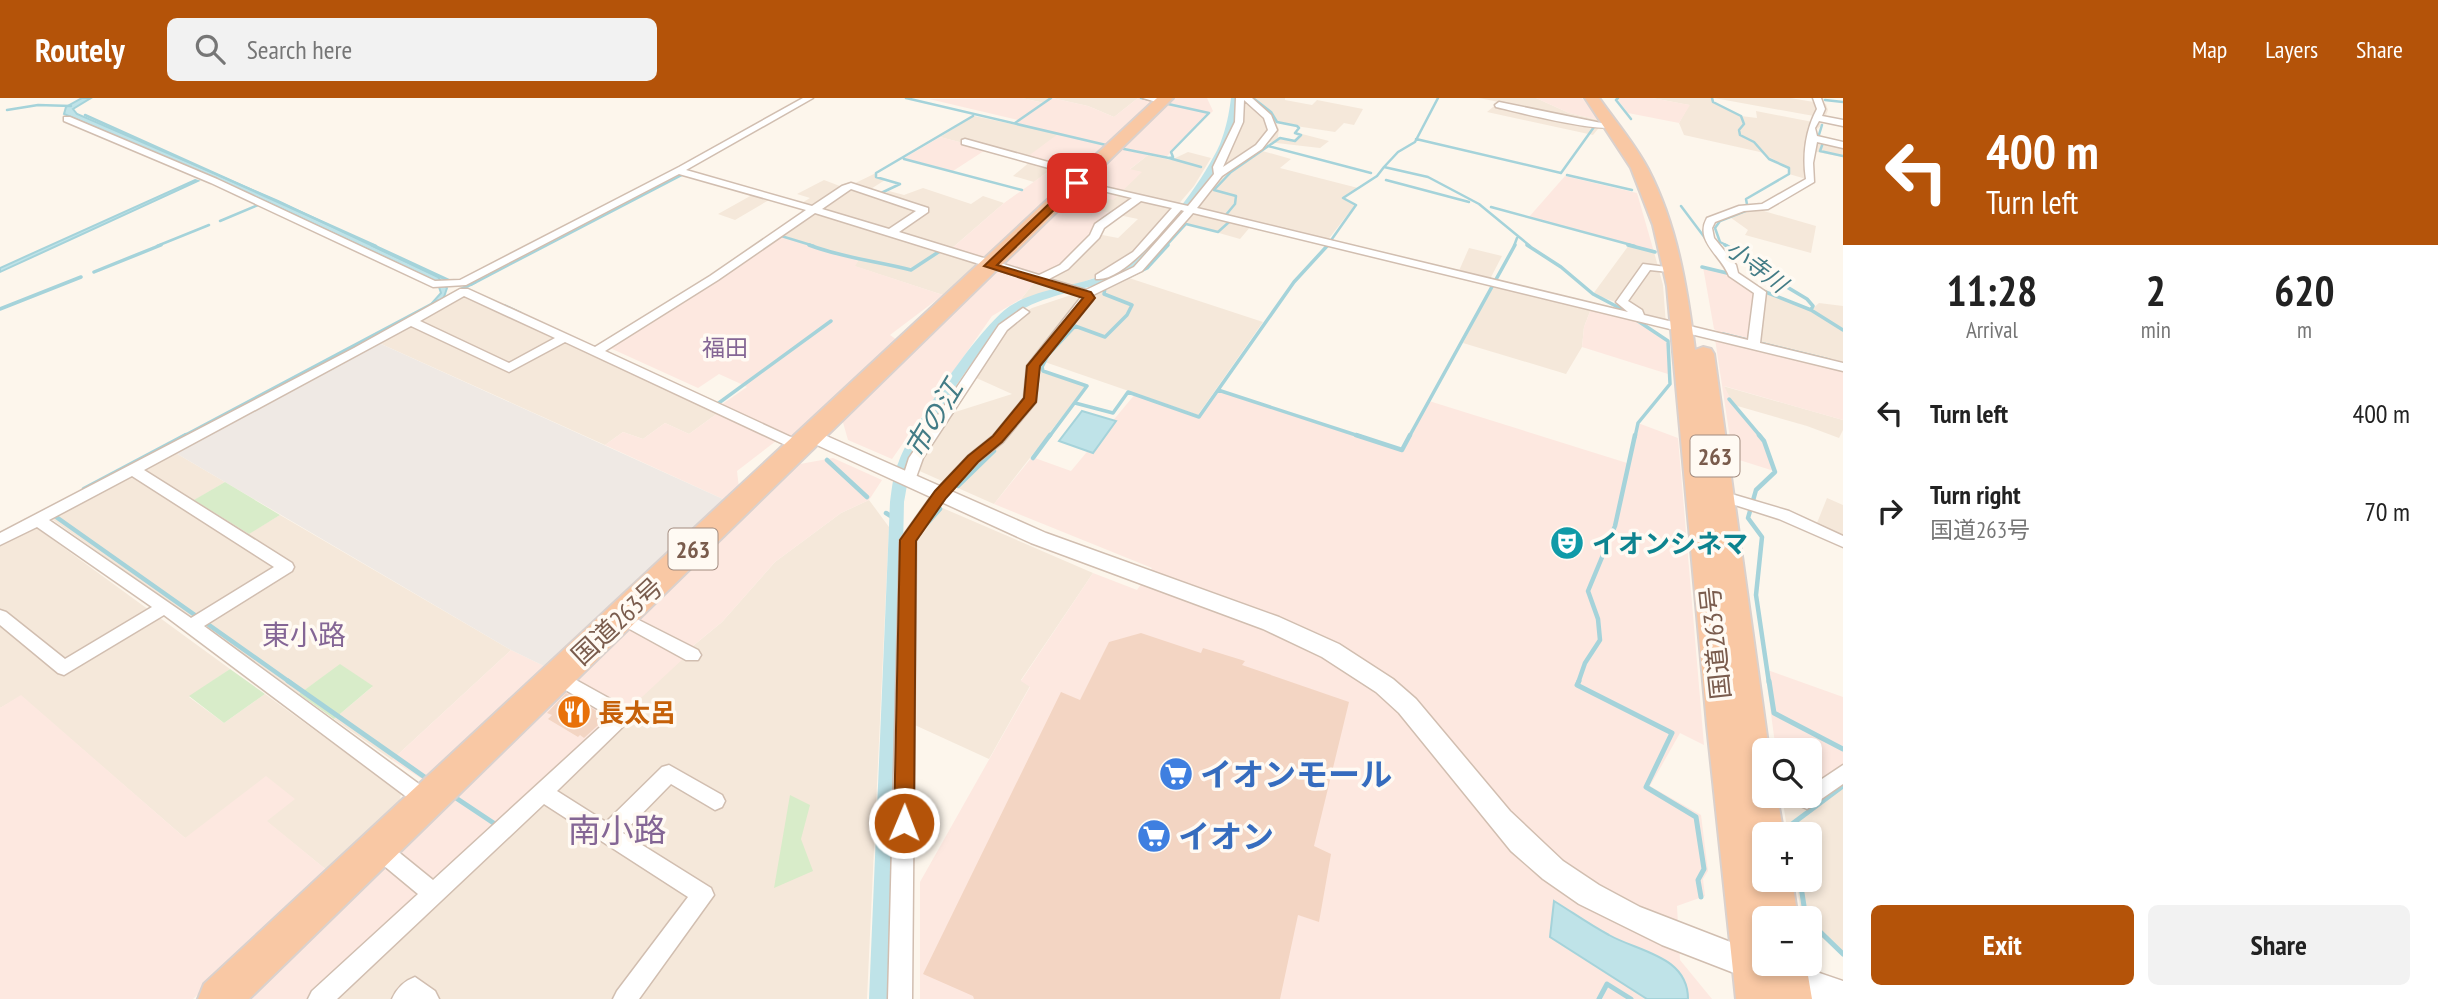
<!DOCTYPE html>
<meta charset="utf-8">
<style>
:root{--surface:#fff;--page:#f2f2f2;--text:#222;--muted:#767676;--accent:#b45309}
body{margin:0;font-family:"PT Sans Narrow","Noto Sans JP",sans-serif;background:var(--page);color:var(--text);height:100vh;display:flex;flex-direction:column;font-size:26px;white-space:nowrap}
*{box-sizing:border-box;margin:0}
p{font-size:23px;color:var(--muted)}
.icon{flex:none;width:38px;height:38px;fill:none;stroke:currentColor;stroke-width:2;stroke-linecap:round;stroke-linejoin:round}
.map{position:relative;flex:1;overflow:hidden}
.details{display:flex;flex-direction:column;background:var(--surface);width:595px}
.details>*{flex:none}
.hud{background:#b45309;color:#fff;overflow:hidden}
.controls{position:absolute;left:1752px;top:640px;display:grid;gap:14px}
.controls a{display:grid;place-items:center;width:70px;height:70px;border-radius:10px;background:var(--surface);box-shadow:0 4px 10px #0003;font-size:35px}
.pin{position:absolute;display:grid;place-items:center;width:60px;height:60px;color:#fff;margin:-30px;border-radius:14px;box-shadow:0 4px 10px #0006}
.me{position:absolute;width:77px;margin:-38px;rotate:1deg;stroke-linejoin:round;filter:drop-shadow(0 0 5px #0008)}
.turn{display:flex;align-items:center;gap:24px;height:147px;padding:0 28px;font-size:32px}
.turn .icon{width:91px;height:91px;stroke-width:2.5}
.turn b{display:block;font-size:49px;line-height:60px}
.eta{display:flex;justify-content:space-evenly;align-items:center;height:119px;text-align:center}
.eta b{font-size:42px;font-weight:700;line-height:49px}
.cta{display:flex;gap:14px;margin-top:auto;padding:14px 28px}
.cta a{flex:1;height:80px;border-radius:10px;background:var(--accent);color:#fff;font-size:28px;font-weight:700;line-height:80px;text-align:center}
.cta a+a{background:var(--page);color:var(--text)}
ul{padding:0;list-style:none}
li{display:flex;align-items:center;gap:21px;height:98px;padding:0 28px}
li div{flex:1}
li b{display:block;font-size:26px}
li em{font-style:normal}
header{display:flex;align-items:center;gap:42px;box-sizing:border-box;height:98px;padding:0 35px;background:var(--accent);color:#fff}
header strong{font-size:33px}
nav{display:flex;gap:38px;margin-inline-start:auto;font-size:24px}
.search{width:490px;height:63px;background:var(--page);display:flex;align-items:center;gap:18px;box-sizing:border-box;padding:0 24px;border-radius:10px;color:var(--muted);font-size:26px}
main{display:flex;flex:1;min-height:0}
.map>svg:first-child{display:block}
</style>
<header>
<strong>Routely</strong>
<div class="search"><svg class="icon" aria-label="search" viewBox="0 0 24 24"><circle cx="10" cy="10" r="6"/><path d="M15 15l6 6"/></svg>Search here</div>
<nav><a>Map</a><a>Layers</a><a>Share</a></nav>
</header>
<main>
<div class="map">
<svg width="1843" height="901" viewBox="0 0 1843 901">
<rect width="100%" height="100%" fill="#fdf6ec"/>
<path fill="#f5e8da" d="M1022,0H1138L1114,19L1088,8L1052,0L1044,5Z
M1243,0H1285V2L1312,7L1317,2L1363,11L1354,27L1344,25L1335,34L1276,25L1279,31L1278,39L1294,42L1302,36L1329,43L1320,50L1268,44L1259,52L1291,61L1280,70L1358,90L1342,100L1355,107L1327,143L1251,128L1240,141L1184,125L1220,80L1217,74L1238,34Z
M1479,0H1536L1569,15L1599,22L1602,26L1593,37L1487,14L1499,4Z
M1652,0H1713L1714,4L1741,18L1757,20L1756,13L1823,26L1816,32L1819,40L1843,46V59L1812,53L1813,83L1789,76V70L1760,54L1684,37L1679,25L1689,7Z
M1714,0H1790L1826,6L1828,12L1825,20Z
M974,18L1059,36L1028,59L1057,67L1034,84L1013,78L1031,63L940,39Z
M1188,54L1211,60L1194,88L1134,158L1102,177L1030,203L1021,201L1038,180L1097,136L1118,140L1138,121L1094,112L1105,100L1141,74L1129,72L1148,57L1171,62Z
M876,75L877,79L885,82L866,94L880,98L889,93L904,97L923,90L971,106L983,98L1004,105L951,151L986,162L943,197L854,168L858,163L776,135L809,114L795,109L810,100L797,96L824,82L845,90Z
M752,97L769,102L735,122L718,116Z
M1745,110L1757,111L1816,128L1811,155L1745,137L1748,132L1727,117Z
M1629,147L1654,154L1663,187L1666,227L1635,219L1621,206L1593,196Z
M1469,150L1502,158L1489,183L1458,175Z
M1129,180L1263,224L1198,317L1042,263L1037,273L1086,288L994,406L915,371L949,316L1012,296L972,278L1009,224L1032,210L1077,195L1086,197Z
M1493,188L1591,211L1584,229L1582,249L1566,276L1463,245Z
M1766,194L1811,212L1819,205L1843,208V267L1757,244Z
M468,197L718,315L689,336L665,325L643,341L623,334L605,347L379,245L461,198Z
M1723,288L1843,322V332L1839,340L1807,328L1734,307Z
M174,354L225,384L195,402L248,436L280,417L511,552L392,662L334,621L372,589L340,567L299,596L43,415Z
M1827,400L1843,407V447L1813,435Z
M869,402L889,429L867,901H317L682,557L722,524L775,464L841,415Z
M938,408L1093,475L1021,582L1030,588L989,661L906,623L911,444Z
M27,423L230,571L189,599L224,625L265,596L401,695L399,709L329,774L266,723L185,740L21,598L0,610V438Z
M1843,673V858L1810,829V821H1802L1796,782H1810V737H1788L1782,698H1810Z"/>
<path fill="#fde8e0" d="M1022,0L1044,5L1052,0L1088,8L1114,19L1138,0H1157L986,162L950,152L1004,105L1056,68L1027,59L1058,36L1015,25L1018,22L929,1Z
M1172,0H1207L1213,13L1165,60L1148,57L1130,71L1142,74L1113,102L1105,100L1095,111L1116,117L1063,169L1038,180L1021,201L992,218L892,361L848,342L842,321Z
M1536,0H1582L1599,22L1569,15Z
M1619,0H1652L1690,7L1679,25L1628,15L1618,2Z
M940,39L987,51L953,73L904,60Z
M1565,78L1637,95L1654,154L1529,119Z
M783,137L858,163L855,168L943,197L890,237L897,242L794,341L718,309L747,289L741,286L719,276L698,290L610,250Z
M1703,169L1731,177L1758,194L1749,242L1722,236L1714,231Z
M1591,211L1633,221L1656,233L1668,243V276L1582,249L1584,229Z
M1715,241L1843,271V322L1724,288L1734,307L1764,343L1774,373L1733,360Z
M1216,292L1403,354L1429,303L1627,365L1638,325L1678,340L1704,647L1680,635L1650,688L1701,717L1708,773L1703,781L1705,798L1677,808L1680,862L1712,901H920V784L1030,589L1021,583L1093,475L1137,492L1152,470L994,406L1032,359L1071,373L1136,295L1198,317Z
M718,315L776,343L737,373L739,390L725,402L605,347L623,334L643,341L665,325L689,336Z
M833,360L882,382L869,402L841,415L775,464L722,524L683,556L685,559L317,901H234L730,425L800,366Z
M511,552L546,569L432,678L422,681L392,662Z
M1765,571L1843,599V673L1810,697V653H1776Z
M21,597L185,740L266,678L295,701L267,723L329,774L193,901H0V610Z"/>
<path fill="#efe9e4" d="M379,245L725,402L546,569L511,552L174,354Z"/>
<path fill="#d8ecc9" d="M225,384L280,417L249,436L194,402Z
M340,566L373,588L334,621L299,596Z
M230,571L265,596L224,625L189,598Z
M790,697L810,707L801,741L813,773L774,790Z"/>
<path fill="#bfe3e8" stroke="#a5d3da" stroke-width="2" d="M82,0H91L73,11L77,16L278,103L438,179L447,190L444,199L438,205H432L441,195L438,186L433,182L267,104L64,16L66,9Z
M678,76L682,77L471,187L468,185Z
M195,82L198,83L0,174V170Z
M1082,313L1116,323L1093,355L1059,343Z
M1554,803C1572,814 1590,827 1609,837C1639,854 1688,858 1688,901H1647L1550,839Z"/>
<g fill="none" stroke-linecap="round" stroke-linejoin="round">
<path stroke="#a5d3da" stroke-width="2.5" d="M906,0L1106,47
M1141,0L1152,2
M1438,0L1415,44L1398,54L1384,69L1428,79L1479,106L1530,148
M1618,0L1616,2L1631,21
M1712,0L1713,4L1741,18L1744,26L1739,32L1740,37L1754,44L1769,61L1789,70V76L1746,101L1748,112L1720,123L1715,130L1720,144L1728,148
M1825,2L1843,4
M1168,6L1209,15L1171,54L1173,59L1169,60L1201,69
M7,12L38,7L71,8
M85,17L376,148
M1015,25L1051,0
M1822,27L1818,40L1824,42L1820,53L1843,58
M1416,41L1561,75L1594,29
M1268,48L1371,75
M1124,51L1169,60
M904,61L1022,92
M1567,77L1632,92
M1386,82L1469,104
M879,96L900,86L876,79V75L973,18
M1681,108L1708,144
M1491,109L1635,148
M220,123L258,107
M778,137L814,148
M157,148L209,127
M1166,148L1186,126L1218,134L1229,124L1225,118L1235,106L1236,98L1214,92L1231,74L1280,40L1295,43L1301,37L1295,35L1299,30L1297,28L1277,24L1271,14L1253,0
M1327,148L1356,107L1343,100L1377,78L1384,69
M1514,148L1517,140"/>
<path stroke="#a5d3da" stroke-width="3.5" d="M372,147L452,184
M809,147C843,160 876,163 911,172L943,151
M1527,147L1561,169L1593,196L1631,216
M1628,147L1655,154
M1725,147L1750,160L1757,171L1807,201L1813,208L1811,212L1843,232
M1702,169L1731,176
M94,174L161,147
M458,193L475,184
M1763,193L1811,212
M505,208L520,215
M0,211L81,179
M1632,219L1668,243L1670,286L1638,325L1635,339
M1723,236L1829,262
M1218,292L1362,339
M1729,301L1761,339
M1075,305L1113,315L1128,294L1199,319L1294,184L1328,147
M716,307L831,223
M182,339L438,203
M1049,339L1087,288L1043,273L1042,269L1048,257L1075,228L1105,239L1127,217L1132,207L1104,196L1105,190L1147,170L1168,147
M1409,339L1515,147"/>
<path stroke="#a5d3da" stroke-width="4.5" d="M1356,337L1402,352L1410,337
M1759,337L1764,343L1775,374L1756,392L1748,420L1762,439L1756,497L1769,585
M1033,360L1050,337
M827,362L867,399
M958,388L994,353
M84,391L186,337
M886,415L897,422
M52,416L291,585
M923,430L940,411
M1578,585L1585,565L1600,542L1598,521L1588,493L1615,428L1635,337"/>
<path stroke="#a5d3da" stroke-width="5" d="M288,583L426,680
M1579,583L1577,587L1672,635L1646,689L1696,719L1704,771L1698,782L1701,799
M1769,583L1774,615L1843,651
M453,698L498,728
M1793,737L1792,726L1843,688
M1800,782L1806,821
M1810,824L1843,856
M1599,901L1607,886L1631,901"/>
<path fill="#bfe3e8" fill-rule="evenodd" d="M1231,0H1239C1237,16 1235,32 1229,47C1214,81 1172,137 1144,163C1136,171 1123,177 1112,181C1083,193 1049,196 1021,212C991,229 926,329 913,362C908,375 907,390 904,404L893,901H869L890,404C892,390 893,376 899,363C913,327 979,229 1010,208C1038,190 1075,189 1106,176C1148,158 1201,88 1220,46C1226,31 1229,16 1231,0Z"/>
</g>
<path fill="#f3d5c3" d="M1141,535L1201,555L1203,550L1245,563L1242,567L1349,604L1314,748L1331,756L1319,824L1298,817L1280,901H974L973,898L923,876L1061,594L1080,602L1109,544Z
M566,595L607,619L584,640L580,637L578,639L548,621L552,617L547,615Z"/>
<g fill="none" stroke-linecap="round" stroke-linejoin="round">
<g stroke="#d1beb0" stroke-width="3">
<path id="minor" d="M803,0H813L686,72L812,108L842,88L851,85L928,110V114L899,134L1039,177L1060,167L1090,137L1095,126L1132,100L1074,86V82L1188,108L1214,76L1213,69L1235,24L1236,0H1252L1271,17L1277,32L1262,51L1222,78L1197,110L1628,214L1616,204L1643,166L1674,170L1678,171V175L1650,172L1628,203L1642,212L1644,217L1748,242L1754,195L1729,178C1721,157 1694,143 1707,120L1739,108L1762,106L1806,81C1802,57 1806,31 1817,11L1813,0H1821L1825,11L1822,18L1843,22V28L1819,23L1815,30L1817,38L1843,44V50L1817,44L1813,65L1814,84L1768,111L1744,113L1715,124L1712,130L1714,140L1736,167L1738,175L1766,194L1760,245L1843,265V273L1193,115L1142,173L1093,197V202L1039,268L1036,304L1003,344L978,364L945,399L916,442L912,901H888L900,442L935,393L968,358L993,338L1024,300L1027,268L1082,198L815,115L718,182L605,253L806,346L808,349L806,352H796L565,244L509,274L411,228L144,372L292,465L294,469L292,473L204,528L434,697L437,703L434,709L427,712L420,709L164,517L64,577L58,575L0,527V512L6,514L65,561L152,509L37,429L0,447V435L354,250L460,191H468L595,249L710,178L806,112L679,76L466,187L433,189L211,85L64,23V19H70L217,81L435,183L460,182L679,69ZM1244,2L1264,20L1268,32L1256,47L1223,69L1243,24ZM851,91L916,113L889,131L822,111ZM1141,103L1172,110L1133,154L1096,177V181C1123,184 1164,131 1181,112L1184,113L1134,169L1086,192L1049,181L1068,171L1099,140L1104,130ZM464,198L555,240L509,265L420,223ZM132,378L274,469L191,520L49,422Z
M1143,0H1160L1167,3L1163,6Z
M1499,4L1616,28C1602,36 1517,14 1496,9L1495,7Z
M965,41L1088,75L1090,77L1085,80L962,46V42Z
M1023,210L1029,214L1007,232L923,360L914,385H904L902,382L909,360L999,227Z
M1718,392L1789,413L1843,438V449L1779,421L1713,400L1711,397L1713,394Z
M621,513L698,552L701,557L698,562H686L615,523L613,519L615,515Z
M558,572L632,613L634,618L557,693L606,724L662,669L669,667L722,697L725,703L722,709L715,712L671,686L623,735L711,790L714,797L639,901H613L617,893L688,799L544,706L337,901H308L312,893L418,796L371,757L368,750L371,743L378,741L385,743L433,782L611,619L552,584L549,579L552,574Z
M1843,667V686L1807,711L1791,704L1788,698H1810V689Z
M415,879L435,893L439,901H392C397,890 404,883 415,879Z"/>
</g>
<g stroke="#d1beb0" stroke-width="3">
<path id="tertiary" d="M813,332L1046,435L1279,519L1339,546L1393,581L1416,601L1510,713L1563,763L1599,787L1640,809L1764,857V866H1793L1843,883V901H1807L1760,885L1662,847L1579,806L1543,781L1511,753L1399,615L1376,594L1322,559L1263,531L1031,445L806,342L804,338Z"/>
</g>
<g stroke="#dad1cd" stroke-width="4">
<path id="trunk" d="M1157,0H1173L249,901H198L204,886Z
M1585,0H1599C1615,23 1635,46 1648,71C1677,127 1687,189 1695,252L1703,249L1711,251L1714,256L1769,653H1764V698H1777L1784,737H1764V752L1757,750L1760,770L1764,768V782H1792L1798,821H1764V866H1806L1812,901H1736L1707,627L1667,188L1653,127L1631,70Z"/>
</g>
<use href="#minor" fill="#fff" fill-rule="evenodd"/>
<use href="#tertiary" fill="#fff" fill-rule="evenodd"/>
<use href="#trunk" fill="#f9c8a4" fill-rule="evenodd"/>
</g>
<path fill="#b45309" stroke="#753606" stroke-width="2" d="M1074,82L1082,85L997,167L1091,194L1095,200L1040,268L1036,304L1002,344L978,364L946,400L916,443L914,725L911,731L904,734L897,731L894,725L900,442L935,393L968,358L993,338L1024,300L1027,268L1083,200L984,168Z"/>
<defs>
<g id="theatre-disc" transform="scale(1.75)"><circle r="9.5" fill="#0f9aa8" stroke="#fffaf3"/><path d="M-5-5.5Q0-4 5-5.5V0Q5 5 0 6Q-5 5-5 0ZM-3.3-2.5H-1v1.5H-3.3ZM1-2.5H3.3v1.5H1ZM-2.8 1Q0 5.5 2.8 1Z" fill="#fff"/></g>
<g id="restaurant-disc" transform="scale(1.75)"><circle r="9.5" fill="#e8710a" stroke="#fffaf3"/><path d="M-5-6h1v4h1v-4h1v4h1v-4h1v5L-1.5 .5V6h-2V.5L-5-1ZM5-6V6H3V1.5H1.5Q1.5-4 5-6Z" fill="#fff"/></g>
<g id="supermarket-disc" transform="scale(1.75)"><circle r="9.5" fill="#3f7fe0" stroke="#fffaf3"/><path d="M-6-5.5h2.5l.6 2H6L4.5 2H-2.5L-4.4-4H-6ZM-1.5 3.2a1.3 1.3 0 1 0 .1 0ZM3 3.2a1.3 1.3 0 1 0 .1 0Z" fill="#fff"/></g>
</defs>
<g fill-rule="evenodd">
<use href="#theatre-disc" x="1567" y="445"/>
<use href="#restaurant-disc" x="574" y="614"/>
<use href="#supermarket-disc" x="1176" y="676"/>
<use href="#supermarket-disc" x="1154" y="738"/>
</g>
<g text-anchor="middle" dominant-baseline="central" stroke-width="7" stroke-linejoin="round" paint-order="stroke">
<g font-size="23" font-style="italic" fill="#437c86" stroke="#fffaf3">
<text transform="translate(1757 168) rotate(37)">小寺川</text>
</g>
<g font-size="23" fill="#846695" stroke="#fffaf3">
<text x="725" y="249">福田</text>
</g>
<g fill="#fffaf3" stroke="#a28b7f" stroke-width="2">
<rect x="1690.5" y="337.5" width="49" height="41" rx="5"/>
<rect x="668.5" y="430.5" width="49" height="41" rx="5"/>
</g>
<g font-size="24" font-weight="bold" fill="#7a5c4d">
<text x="1715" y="358">263</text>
<text x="693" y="451">263</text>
</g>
<g font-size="26" font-weight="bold" fill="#0d838f" stroke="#fffaf3" text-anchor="start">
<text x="1592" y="445">イオンシネマ</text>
</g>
<g font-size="26" fill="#7a5c4d" stroke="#fffaf3">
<text transform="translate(617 523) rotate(-43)">国道263号</text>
<text transform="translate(1715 545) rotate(-96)">国道263号</text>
</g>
<g font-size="26" font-weight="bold" fill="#c56008" stroke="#fffaf3" text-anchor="start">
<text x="598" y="614">長太呂</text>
</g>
<g font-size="28" font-style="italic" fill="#437c86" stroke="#fffaf3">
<text transform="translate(933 320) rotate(-59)">市の江</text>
</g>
<g font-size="28" fill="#846695" stroke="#fffaf3">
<text x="304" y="536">東小路</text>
</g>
<g font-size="32" font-weight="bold" fill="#366cbe" stroke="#fffaf3" text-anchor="start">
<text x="1200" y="676">イオンモール</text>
<text x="1178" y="738">イオン</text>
</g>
<g font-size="33" fill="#846695" stroke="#fffaf3">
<text x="617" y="731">南小路</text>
</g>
</g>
</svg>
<div class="controls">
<a><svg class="icon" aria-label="search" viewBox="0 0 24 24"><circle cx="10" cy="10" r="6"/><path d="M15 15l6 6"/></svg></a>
<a>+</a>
<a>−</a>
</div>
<div class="pin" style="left:1077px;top:85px;background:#d93025"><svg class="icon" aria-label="arrive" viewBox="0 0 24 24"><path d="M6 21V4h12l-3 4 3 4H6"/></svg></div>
<svg class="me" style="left:904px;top:725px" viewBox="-20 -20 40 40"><circle r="17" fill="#b45309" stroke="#fff" stroke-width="3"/><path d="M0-11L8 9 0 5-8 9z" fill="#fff"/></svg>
</div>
<section class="details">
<div class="hud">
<div class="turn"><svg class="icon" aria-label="left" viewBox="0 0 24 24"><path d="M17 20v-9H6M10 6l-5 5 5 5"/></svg><div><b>400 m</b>Turn left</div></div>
</div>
<div class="eta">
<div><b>11:28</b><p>Arrival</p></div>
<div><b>2</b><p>min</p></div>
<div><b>620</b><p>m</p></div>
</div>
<ul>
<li><svg class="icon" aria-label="left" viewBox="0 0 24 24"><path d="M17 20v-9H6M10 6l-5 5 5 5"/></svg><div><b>Turn left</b></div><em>400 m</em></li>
<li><svg class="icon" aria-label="right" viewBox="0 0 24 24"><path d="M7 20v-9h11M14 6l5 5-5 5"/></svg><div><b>Turn right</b><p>国道263号</p></div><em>70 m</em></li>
</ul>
<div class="cta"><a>Exit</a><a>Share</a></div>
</section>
</main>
